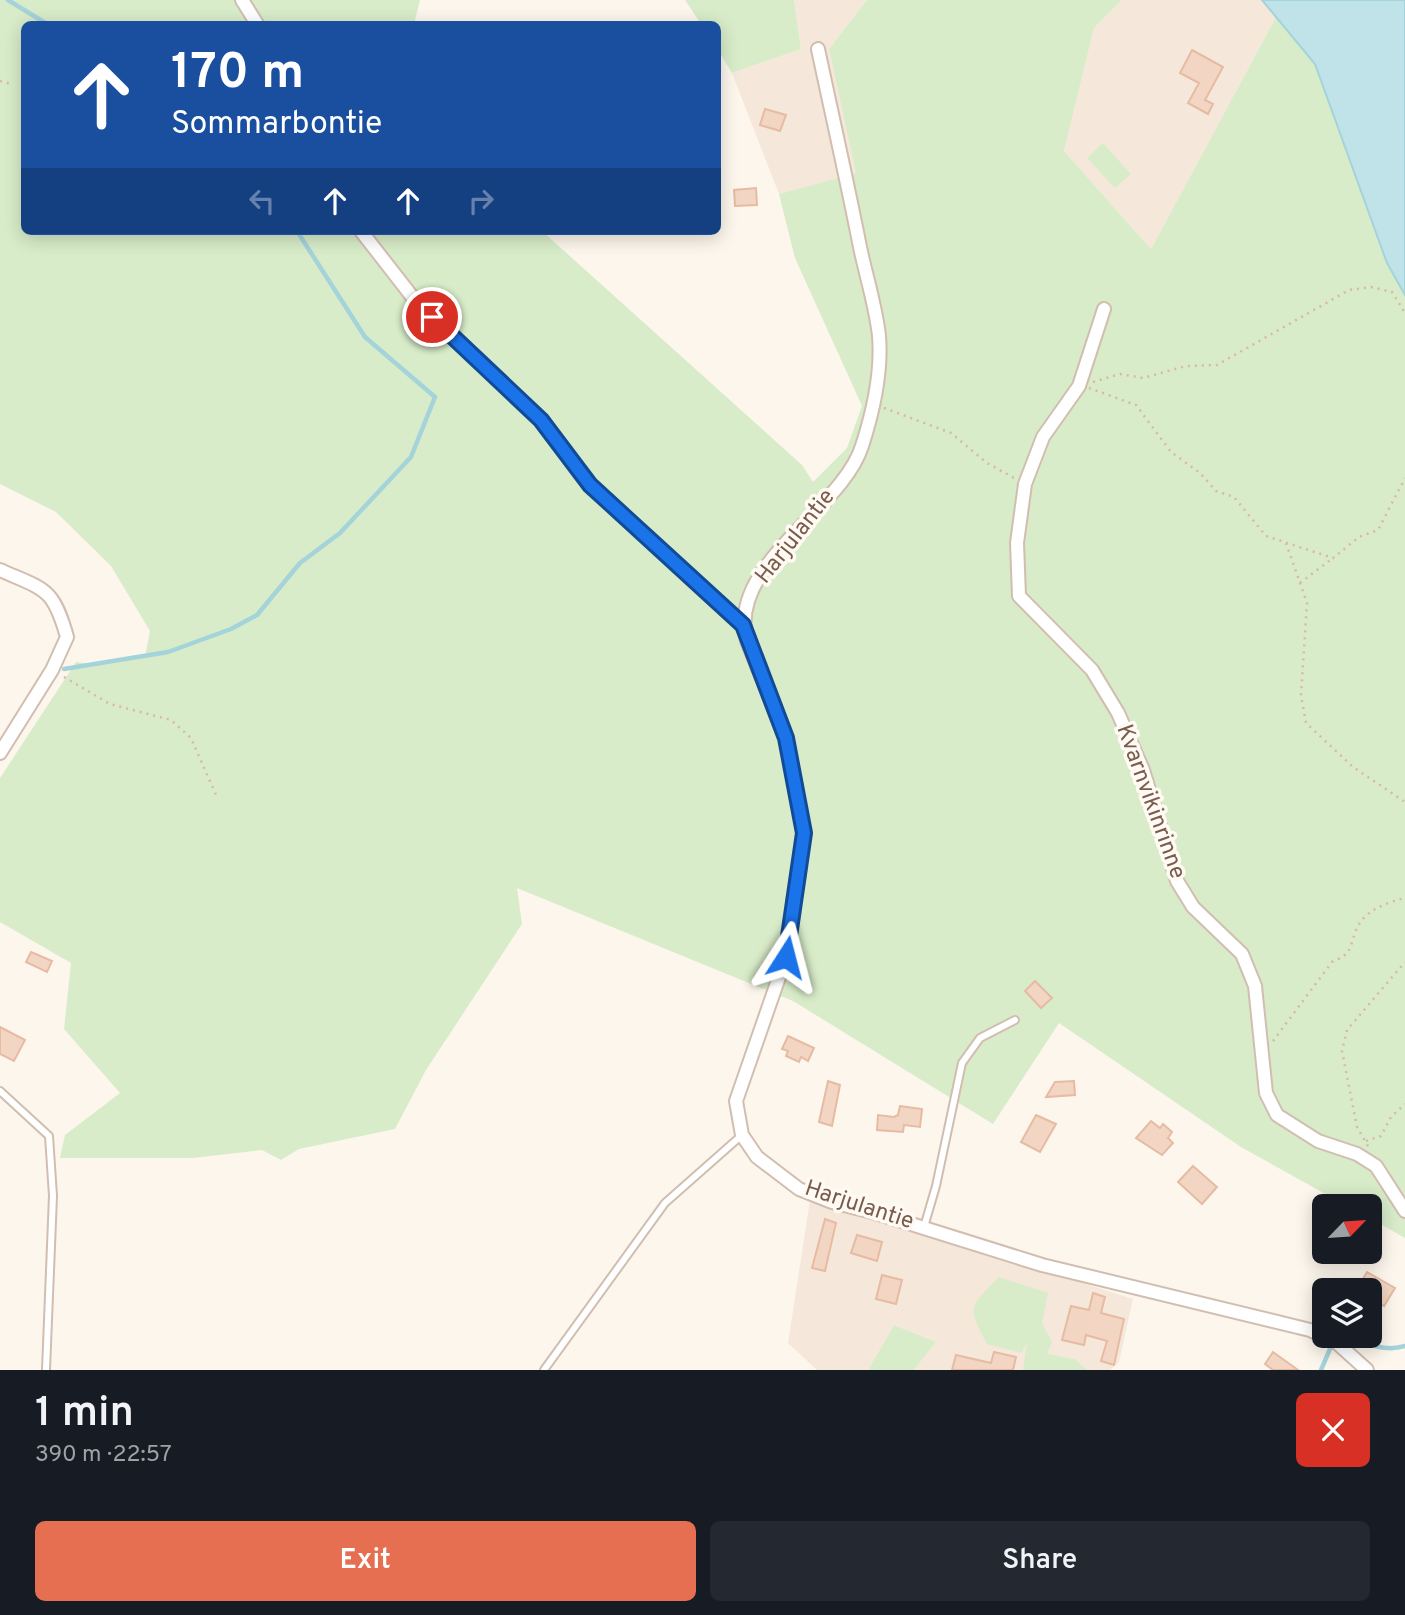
<!DOCTYPE html>
<meta charset="utf-8">
<style>
:root{--surface:#171b24;--page:#242831;--text:#f1f3f6;--muted:#9ea1a6;--accent:#e76f51}
body{margin:0;font-family:Overpass,sans-serif;background:var(--page);color:var(--text);height:100vh;display:flex;flex-direction:column;font-size:26px;white-space:nowrap}
*{box-sizing:border-box;margin:0}
p{font-size:23px;color:var(--muted)}
.icon{flex:none;width:38px;height:38px;fill:none;stroke:currentColor;stroke-width:2;stroke-linecap:round;stroke-linejoin:round}
.map{position:relative;height:1370px;overflow:hidden}
.panel{display:flex;flex-direction:column;background:var(--surface);flex:1}
.panel>*{flex:none}
.hud{position:absolute;left:21px;top:21px;width:700px;height:214px;border-radius:10px;box-shadow:0 4px 18px #0003;background:#1a4fa0;color:#fff;overflow:hidden}
.needle{width:46px;rotate:65deg}
.fabs{position:absolute;left:1312px;top:1194px;display:grid;gap:14px}
.fabs a{display:grid;place-items:center;width:70px;height:70px;border-radius:10px;background:var(--surface);box-shadow:0 4px 18px #0003;font-size:35px}
.pin{position:absolute;display:grid;place-items:center;width:60px;height:60px;color:#fff;margin:-30px;border:4px solid #fff;border-radius:50%;box-shadow:0 2px 7px #0007}
.me{position:absolute;width:77px;margin:-38px;rotate:9deg;stroke-linejoin:round;filter:drop-shadow(0 0 5px #0008)}
.turn{display:flex;align-items:center;gap:24px;height:147px;padding:0 35px;font-size:32px}
.turn .icon{width:91px;height:91px;stroke-width:2.5}
.turn b{display:block;font-size:49px;line-height:60px}
.lanes{display:flex;align-items:center;height:66px;padding:0 35px;background:#0003;justify-content:center;gap:35px;direction:ltr}
.lanes .off{opacity:.35}
.round{display:grid;place-items:center;flex:none;width:74px;height:74px;border-radius:10px;background:var(--page)}
.summary{display:flex;align-items:center;justify-content:space-between;height:119px;padding:0 35px}
h1{font-size:42px;font-weight:600;line-height:52px}
.primary-button{display:flex;gap:14px;margin-top:auto;padding:14px 35px}
.primary-button a{flex:1;height:80px;border-radius:10px;background:var(--accent);color:#fff;font-size:28px;font-weight:600;line-height:80px;text-align:center}
.primary-button a+a{background:var(--page);color:var(--text)}
.map>svg:first-child{display:block}
</style>
<div class="map">
<svg width="1405" height="1370" viewBox="0 0 1405 1370">
<rect width="100%" height="100%" fill="#fdf6ec"/>
<path fill="#f5e8da" d="M794,0H867L829,49L857,173L779,194L732,73L801,49Z
M1122,0H1262L1276,17L1151,249L1064,151L1094,28Z
M810,1200L921,1232L1133,1299L1119,1362L1110,1370H914L936,1342L894,1325L868,1370H817L788,1343Z"/>
<path fill="#d8ecc9" d="M0,0H420L414,24H24V231H542L802,465L813,482L847,448L862,406L795,258L779,194L856,173L829,49L867,0H1122L1094,28L1064,151L1151,249L1276,17L1315,64L1387,263L1405,295V1238L1370,1218V1206H1347L1241,1147L1059,1023L993,1124L793,1001L517,888L522,924L426,1070L395,1129L299,1149L281,1160L262,1150L193,1158H60L65,1135L120,1093L64,1029L71,963L0,922V778L76,662L99,665L145,657L150,631L111,566L56,512L0,484Z
M685,0H794L801,49L732,73L718,50V24H701Z
M1103,143L1131,174L1115,188L1087,158Z
M999,1277L1048,1293L1042,1323L1052,1342L1047,1354L1075,1359L1087,1370H1023L1027,1342L1021,1353L987,1344C966,1306 970,1307 999,1277Z
M894,1325L936,1342L914,1370H868Z"/>
<path fill="#bfe3e8" stroke="#a5d3da" stroke-width="2" d="M1262,0H1405V295L1387,263L1315,64Z"/>
<g fill="none" stroke-linecap="round" stroke-linejoin="round">
<path stroke="#a5d3da" stroke-width="4.5" d="M8,0L47,24
M64,669L168,652L231,629L257,615L300,563L340,533L411,457L435,397L365,337L297,231
M1351,1335C1366,1345 1387,1352 1405,1346
M1321,1370L1330,1349"/>
</g>
<path fill="#f3d5c3" stroke="#e6bba3" stroke-width="2" d="M1192,50L1223,67L1205,100L1213,104L1208,114L1188,103L1199,83L1180,73Z
M765,109L786,115L780,131L760,125Z
M756,188L757,205L735,206L734,190Z
M31,952L52,961L47,972L26,962Z
M1035,981L1052,998L1041,1008L1025,991Z
M0,1027L25,1040L14,1061L0,1054Z
M788,1036L814,1048L808,1061L801,1057L799,1062L786,1056L788,1051L782,1049Z
M828,1081L840,1085L832,1126L819,1122Z
M1074,1081L1075,1095L1046,1097L1055,1082Z
M900,1106L922,1109L920,1127L904,1125L903,1132L877,1130L878,1115L894,1117L898,1115Z
M1036,1115L1056,1124L1040,1152L1021,1142Z
M1151,1121L1160,1128L1163,1124L1172,1132L1168,1138L1173,1143L1162,1155L1136,1138Z
M1193,1166L1217,1187L1202,1204L1178,1182Z
M825,1219L836,1223L825,1271L812,1268Z
M857,1235L882,1242L877,1261L851,1253Z
M1367,1272L1395,1288L1384,1306L1370,1297V1290H1356Z
M882,1275L902,1280L896,1304L876,1299Z
M1093,1293L1105,1297L1101,1313L1124,1319L1114,1365L1101,1361L1107,1341L1086,1335L1084,1345L1062,1340L1071,1306L1089,1310Z
M994,1352L1016,1357L1013,1370H952L956,1355L991,1363Z
M1273,1352L1298,1370H1273L1265,1364Z"/>
<g fill="none" stroke-linecap="round" stroke-linejoin="round">
<g stroke="#d1beb0" stroke-width="10">
<path id="lane" d="M0,1091L49,1136L53,1196L46,1370
M924,1227L936,1186L962,1063L980,1038L1015,1020
M544,1370L665,1203L742,1135"/>
</g>
<g stroke="#d1beb0" stroke-width="16">
<path id="street" d="M242,0L257,24
M818,49C832,115 847,181 860,247C866,276 876,307 879,336C882,372 873,412 862,446C842,510 726,565 747,641L786,738L804,833L786,957L736,1101L742,1135L757,1157L799,1189L832,1202L876,1213L1042,1265L1310,1330L1336,1342L1367,1370
M361,231L414,299L541,420L590,485L743,625
M1104,309L1079,386L1043,437L1025,484L1017,543L1019,596L1092,670L1118,713L1143,770L1177,881L1193,907L1242,954L1255,986L1266,1093L1277,1115L1318,1141L1357,1154L1376,1166L1405,1211
M0,570C45,590 53,587 67,637L52,670L0,753"/>
</g>
<path stroke="#d9b8a5" stroke-width="2.5" stroke-dasharray="2 5" stroke-linecap="butt" d="M0,81L12,84
M1093,382L1120,374L1143,378L1186,366L1217,365L1349,290L1371,287L1392,292L1405,313
M1089,388L1136,405L1171,452L1200,473L1216,491L1234,497L1266,536L1333,558L1359,537L1378,530L1405,478
M884,408L951,433L987,463L1016,479
M1286,543L1307,603L1301,695L1306,723L1353,767L1405,802
M1300,583L1333,558
M64,677L110,704L171,720L191,738L216,795
M1273,1041L1332,962C1351,954 1349,950 1355,933C1362,911 1385,903 1405,898
M1366,1141L1381,1136L1391,1117L1405,1104
M1368,1146L1357,1127L1342,1051L1347,1030L1405,962"/>
<use href="#lane" stroke="#fff" stroke-width="6"/>
<use href="#street" stroke="#fff" stroke-width="12"/>
</g>
<g fill="none" stroke-linecap="round" stroke-linejoin="round">
<g stroke="#114b97" stroke-width="18">
<path id="route" d="M432,317L541,420L590,485L743,625L786,738L804,833L786,957"/>
</g>
<use href="#route" stroke="#1a73e8" stroke-width="12"/>
</g>
<g text-anchor="middle" dominant-baseline="central" stroke-width="7" stroke-linejoin="round" paint-order="stroke">
<g font-size="23" fill="#7a5c4d" stroke="#fffaf3">
<text transform="translate(796 537) rotate(-52)">Harjulantie</text>
<text transform="translate(1150 802) rotate(70)">Kvarnvikinrinne</text>
<text transform="translate(859 1206) rotate(18)">Harjulantie</text>
</g>
</g>
</svg>
<div class="fabs">
<a><svg class="needle" viewBox="-14 -14 28 28"><path d="M0-13l5 13h-10z" fill="#e53935"/><path d="M0 13l5-13h-10z" fill="#9ea1a6"/></svg></a>
<a><svg class="icon" aria-label="layers" viewBox="0 0 24 24"><path d="M12 4l9 5-9 5-9-5zM3 14l9 5 9-5"/></svg></a>
</div>
<div class="pin" style="left:432px;top:317px;background:#d93025"><svg class="icon" aria-label="arrive" viewBox="0 0 24 24"><path d="M6 21V4h12l-3 4 3 4H6"/></svg></div>
<svg class="me" style="left:786px;top:957px" viewBox="-20 -20 40 40"><path d="M0-17L14 15 0 8-14 15z" fill="#1a73e8" stroke="#fff" stroke-width="4"/></svg>
<div class="hud">
<div class="turn"><svg class="icon" aria-label="ahead" viewBox="0 0 24 24"><path d="M12 20V5M6 11l6-6 6 6"/></svg><div><b>170 m</b>Sommarbontie</div></div>
<div class="lanes"><svg class="icon off" aria-label="left" viewBox="0 0 24 24"><path d="M17 20v-9H6M10 6l-5 5 5 5"/></svg><svg class="icon" aria-label="ahead" viewBox="0 0 24 24"><path d="M12 20V5M6 11l6-6 6 6"/></svg><svg class="icon" aria-label="ahead" viewBox="0 0 24 24"><path d="M12 20V5M6 11l6-6 6 6"/></svg><svg class="icon off" aria-label="right" viewBox="0 0 24 24"><path d="M7 20v-9h11M14 6l5 5-5 5"/></svg></div>
</div>
</div>
<section class="panel">
<div class="summary"><div><h1>1 min</h1><p>390 m · 22:57</p></div><a class="round" style="background:#d93025;color:#fff"><svg class="icon" aria-label="close" viewBox="0 0 24 24"><path d="M6 6l12 12M18 6L6 18"/></svg></a></div>
<div class="primary-button"><a>Exit</a><a>Share</a></div>
</section>
